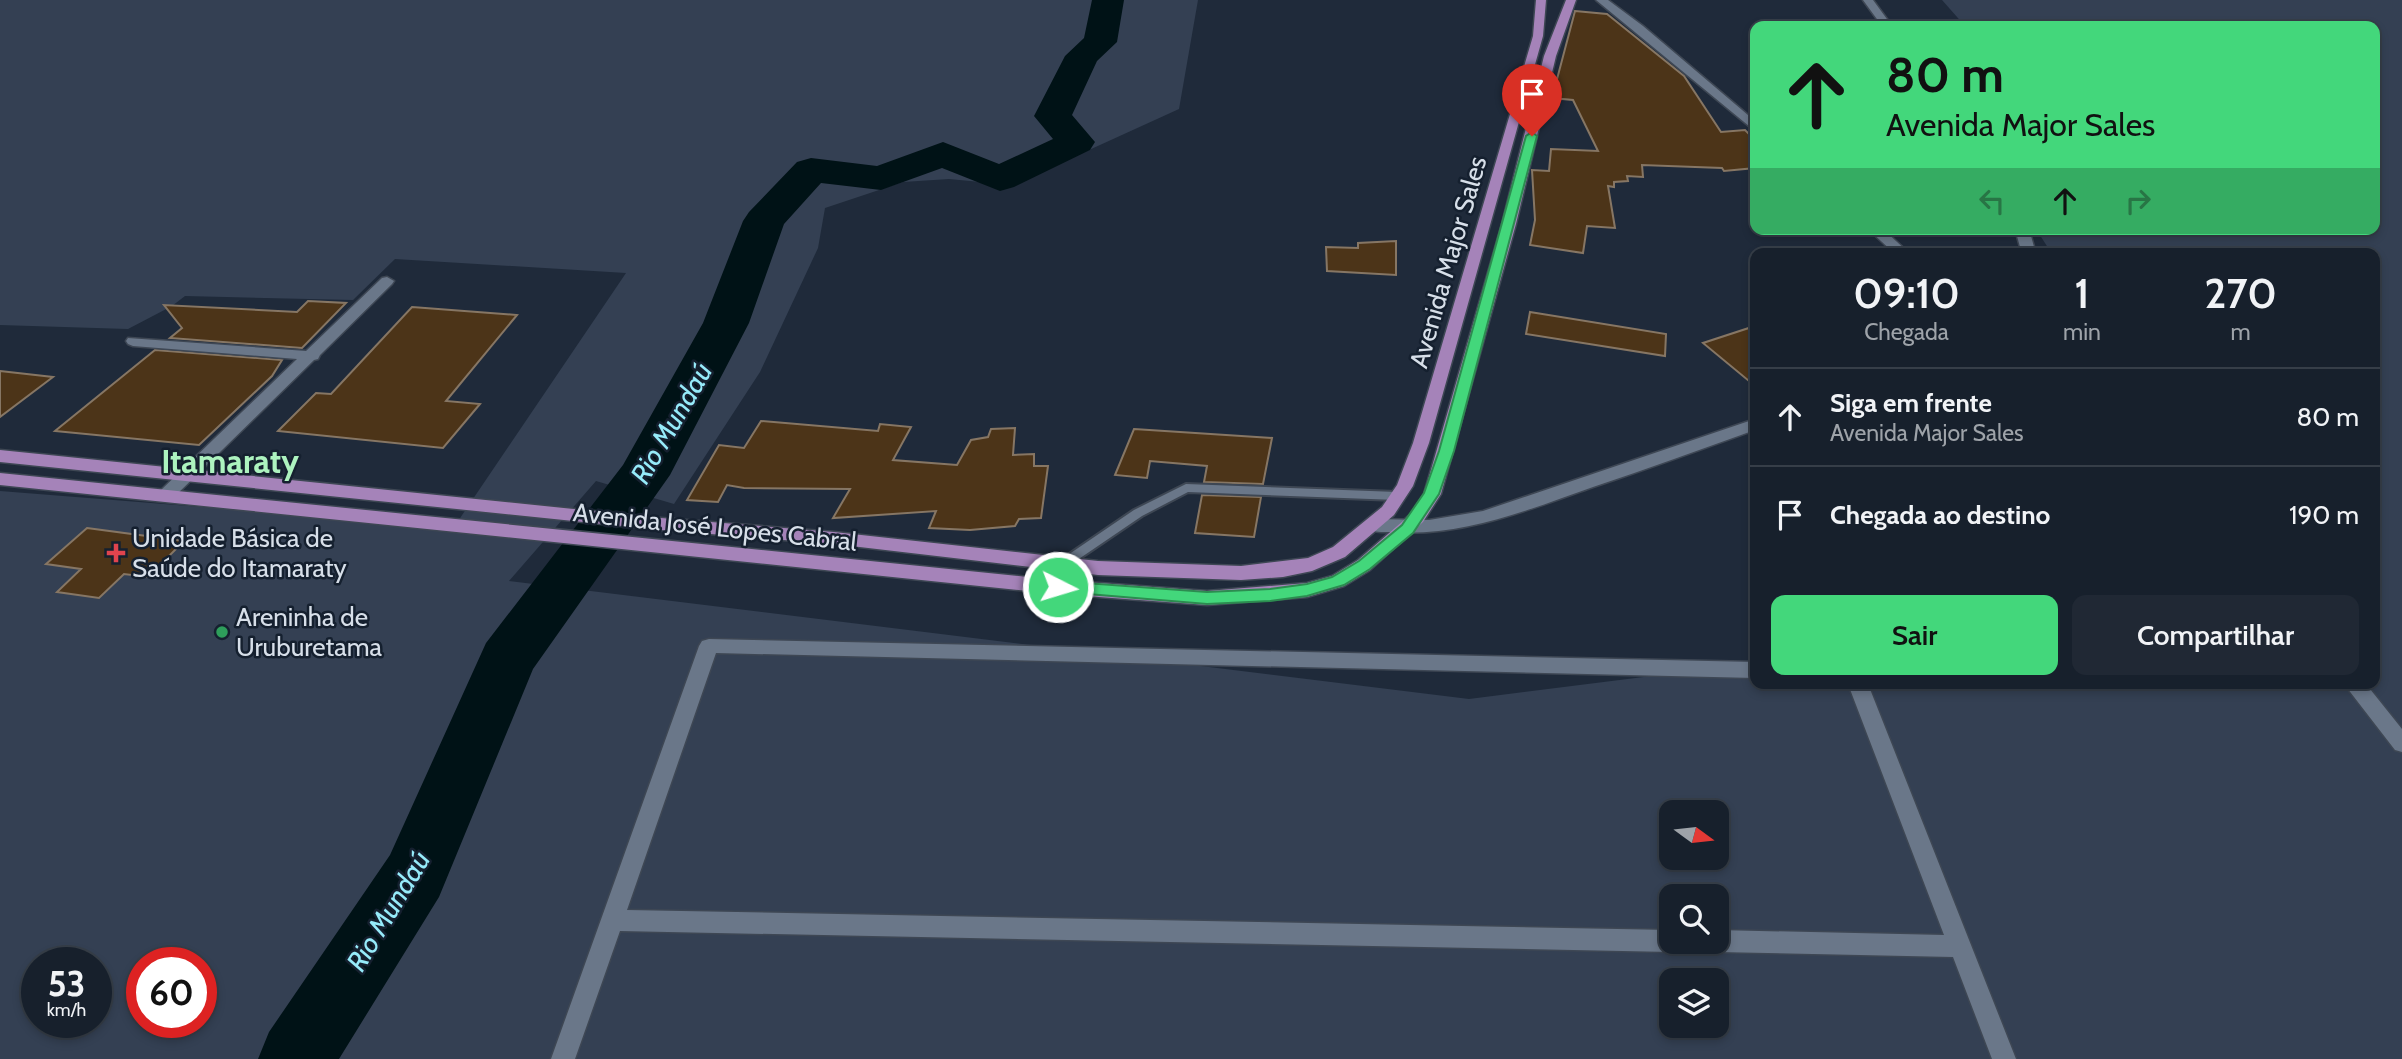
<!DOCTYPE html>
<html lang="pt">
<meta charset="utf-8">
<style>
:root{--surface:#17202c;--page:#202834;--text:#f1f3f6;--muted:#9ea3a9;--line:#363e48;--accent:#43d77b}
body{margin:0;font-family:Cabin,sans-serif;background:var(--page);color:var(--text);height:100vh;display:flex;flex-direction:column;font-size:26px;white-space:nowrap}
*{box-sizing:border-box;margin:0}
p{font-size:23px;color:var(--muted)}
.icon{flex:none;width:38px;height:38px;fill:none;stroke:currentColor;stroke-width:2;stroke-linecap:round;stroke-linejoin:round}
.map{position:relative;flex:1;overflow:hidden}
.panel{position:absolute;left:1750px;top:248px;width:630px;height:441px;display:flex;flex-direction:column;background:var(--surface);border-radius:14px;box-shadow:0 4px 10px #0003,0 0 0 2px var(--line)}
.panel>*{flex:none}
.hud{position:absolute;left:1750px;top:21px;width:630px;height:214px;border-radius:14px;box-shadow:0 4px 10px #0003,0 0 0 2px var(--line);background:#43d77b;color:#111;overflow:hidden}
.needle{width:46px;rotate:105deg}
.tools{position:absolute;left:1659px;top:800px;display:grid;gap:14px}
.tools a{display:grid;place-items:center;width:70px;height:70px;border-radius:14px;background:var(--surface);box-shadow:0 4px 10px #0003,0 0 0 2px var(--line);font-size:35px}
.speed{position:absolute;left:21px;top:947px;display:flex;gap:14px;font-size:35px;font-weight:700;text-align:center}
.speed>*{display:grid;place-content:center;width:91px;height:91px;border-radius:50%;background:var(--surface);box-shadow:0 4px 10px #0003,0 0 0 2px var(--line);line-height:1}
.speed small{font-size:18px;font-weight:400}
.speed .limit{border:10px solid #d22;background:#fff;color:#111}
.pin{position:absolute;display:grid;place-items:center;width:60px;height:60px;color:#fff;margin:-72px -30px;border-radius:50% 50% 50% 0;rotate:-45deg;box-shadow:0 0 7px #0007}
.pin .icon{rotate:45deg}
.me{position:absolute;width:77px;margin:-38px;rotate:95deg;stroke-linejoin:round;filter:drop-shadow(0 0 5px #0008)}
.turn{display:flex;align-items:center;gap:24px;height:147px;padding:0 21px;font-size:32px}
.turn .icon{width:91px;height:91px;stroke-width:2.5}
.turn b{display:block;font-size:49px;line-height:60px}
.lanes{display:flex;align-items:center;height:66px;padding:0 21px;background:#0003;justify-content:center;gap:35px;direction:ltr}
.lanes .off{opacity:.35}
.eta{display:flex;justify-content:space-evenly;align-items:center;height:119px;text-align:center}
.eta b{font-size:42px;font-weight:600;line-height:49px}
.button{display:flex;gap:14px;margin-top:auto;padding:14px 21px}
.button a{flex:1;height:80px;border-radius:14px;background:var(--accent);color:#111;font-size:28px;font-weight:600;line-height:80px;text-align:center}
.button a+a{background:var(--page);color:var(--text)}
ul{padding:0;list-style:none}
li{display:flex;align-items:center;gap:21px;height:98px;padding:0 21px;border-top:2px solid var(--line)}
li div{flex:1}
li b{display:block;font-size:26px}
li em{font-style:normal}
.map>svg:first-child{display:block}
</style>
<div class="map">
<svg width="2402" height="1059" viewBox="0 0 2402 1059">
<rect width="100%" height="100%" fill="#1f2a3a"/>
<path fill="#344053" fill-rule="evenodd" d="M0,0H1198L1179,109L1012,185L949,179L903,182L825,208L818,248L760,372L674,504L596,481L509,581L1469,699L1755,663V684H2375V254H2052L2036,229H2375V26H1965L1942,0H2402V1059H0V491L454,527L626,273L395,259L353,300L185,296L172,306L128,329L0,325ZM1671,812H1717V858H1671ZM1671,896H1717V942H1671ZM37,962H96V1022H37ZM142,962H201V1022H142ZM1671,980H1717V1026H1671Z"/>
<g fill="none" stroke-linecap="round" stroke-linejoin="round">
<path fill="#001216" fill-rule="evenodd" d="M1092,0H1124L1117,42L1097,61L1072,115L1095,142L1090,150L1014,187L1000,191L942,168L881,190L821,183L784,224L749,323L670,475L533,669L439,897L339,1059H258L269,1032L390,855L486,643L623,465L703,323L743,221L749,212L797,162L811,158L877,166L943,142L999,164L1053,139L1034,116L1065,56L1084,38Z"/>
</g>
<path fill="#4c3418" stroke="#867664" stroke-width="2" d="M1575,11L1607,14L1684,76L1721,132L1745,130L1755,140V168L1724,171L1722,168L1642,165L1643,177L1627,176L1628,181L1614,182V187L1608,186L1615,228L1587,226L1583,253L1530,245L1535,220L1532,170L1549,171L1551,149L1598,151L1573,100L1552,98Z
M1396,241V275L1327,271L1326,247L1358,248V243Z
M308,301L346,303L302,348L170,338L182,328L164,305L297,312Z
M412,307L517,315L446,401L480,404L443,448L278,431L316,393L331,394Z
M1530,312L1666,334L1665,356L1526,334Z
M1755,326V386L1703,343Z
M155,350L282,360L272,376L199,445L55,431Z
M0,371L53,377L0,417Z
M761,421L878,431L880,424L911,427L893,460L957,465L971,440L988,437L991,429L1015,428L1013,455L1034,454V466H1048L1041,518L1019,519L1015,526L970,530L929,528L936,511L833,518L850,489L744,488L727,485L718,502L687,500L719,445L744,448Z
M1134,429L1272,438L1263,484L1204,482L1207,466L1150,461L1147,478L1115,475Z
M1202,495L1261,497L1254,537L1195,533Z
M87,528L184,541L148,577L124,574L99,598L57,592L81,569L46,564Z"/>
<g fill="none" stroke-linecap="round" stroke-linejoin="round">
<g stroke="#3e4754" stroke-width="4">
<path id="lane" d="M1186,484L1397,492L1403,496L1397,500L1188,492L1142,516L1067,567H1059L1057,564L1059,561L1134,510Z"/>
</g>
<g stroke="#3e4754" stroke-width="3">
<path id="street" d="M1596,0H1608L1643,26L1755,121V131Z
M1868,229H1883L1910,254H1895Z
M387,277L394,281L392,284L320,355L318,359L314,360L172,499H160L157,495L160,491L297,359L133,346L128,344L126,341L128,338L306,351L382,278Z
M709,639L1755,662V678L716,653L627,910L1671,930V942H1682L1679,949L1671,952L620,931L575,1059H551L699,646L702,641Z
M1848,684H1868L2016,1059H1992L1953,957L1717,952L1709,949L1706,942H1717V930L1944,935Z"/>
</g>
<g stroke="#3e4754" stroke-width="3">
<path id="secondary" d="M1863,0H1873L1892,26H1882Z
M2015,229H2029L2036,254H2022Z
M1755,419V430C1701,449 1647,469 1593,487C1528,510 1460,538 1389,532C1380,532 1371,533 1365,525L1374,519L1429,520L1483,511Z
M2344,684H2366L2402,729V752L2395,750Z"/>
</g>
<g stroke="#3e4754" stroke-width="3">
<path id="primary" d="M1536,0H1546L1543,36L1429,443L1413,486L1394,515L1345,557L1312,571L1283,577L1241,580L1098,575L834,544L661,530L0,462V450L661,518L834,532L1098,561L1241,566L1308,558L1333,547L1382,507L1397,485L1413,443L1533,36Z
M1566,0H1576L1556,56L1516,224L1441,494L1423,522L1370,570L1344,586L1307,597L1207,605L1058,594L0,485V473L1058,580L1207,591L1307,583L1332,576L1358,560L1411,514L1424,494L1502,224L1544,56Z"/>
</g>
<use href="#lane" fill="#6a7789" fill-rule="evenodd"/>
<use href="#street" fill="#6a7789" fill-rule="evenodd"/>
<use href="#secondary" fill="#6a7789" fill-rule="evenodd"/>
<use href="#primary" fill="#a583b9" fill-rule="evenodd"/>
</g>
<path fill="#43d77b" stroke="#2c8c50" stroke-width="2" d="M1532,132L1537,136L1454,451L1439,494L1413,533L1370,569L1344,585L1307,596L1270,601L1207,604L1052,591L1049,587L1052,582L1058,581L1207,592L1270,589L1307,584L1332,577L1359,561L1402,525L1424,493L1439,451L1526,136Z"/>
<path fill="#e0444e" stroke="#15202f" stroke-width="2.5" d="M112.5 542.5h7v7h7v7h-7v7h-7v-7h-7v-7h7z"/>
<circle fill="#2e9e5b" stroke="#15202f" stroke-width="2.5" cx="222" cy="632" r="7"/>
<g text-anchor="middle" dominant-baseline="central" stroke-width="5" stroke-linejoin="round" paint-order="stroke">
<g font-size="26" fill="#d7dfe9" stroke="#15202f">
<text transform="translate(1448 262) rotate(-74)">Avenida Major Sales</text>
<text transform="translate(715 527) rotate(6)">Avenida José Lopes Cabral</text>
</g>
<g font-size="26" fill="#d7dfe9" stroke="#15202f" text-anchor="start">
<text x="132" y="538">Unidade Básica de<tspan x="132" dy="30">Saúde do Itamaraty</tspan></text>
<text x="236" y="617">Areninha de<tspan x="236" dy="30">Uruburetama</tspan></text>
</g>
<g font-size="28" font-style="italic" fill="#96ebfa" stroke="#15202f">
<text transform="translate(671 423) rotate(-60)">Rio Mundaú</text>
<text transform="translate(388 911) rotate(-59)">Rio Mundaú</text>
</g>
<g font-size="33" font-weight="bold" fill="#adf3bf" stroke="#15202f">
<text x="230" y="461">Itamaraty</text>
</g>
</g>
</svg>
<div class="tools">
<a><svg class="needle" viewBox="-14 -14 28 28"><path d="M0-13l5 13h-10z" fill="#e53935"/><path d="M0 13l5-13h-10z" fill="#9ea3a9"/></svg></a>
<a><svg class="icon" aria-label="search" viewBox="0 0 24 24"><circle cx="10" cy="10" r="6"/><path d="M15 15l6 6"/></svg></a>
<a><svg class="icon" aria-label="layers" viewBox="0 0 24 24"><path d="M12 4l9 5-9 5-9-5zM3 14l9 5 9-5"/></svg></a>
</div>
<div class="speed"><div>53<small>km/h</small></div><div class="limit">60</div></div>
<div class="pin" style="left:1532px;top:136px;background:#d93025"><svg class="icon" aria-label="arrive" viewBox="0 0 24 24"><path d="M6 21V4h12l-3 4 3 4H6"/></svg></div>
<svg class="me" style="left:1058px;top:587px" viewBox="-20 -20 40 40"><circle r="17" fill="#43d77b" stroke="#fff" stroke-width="3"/><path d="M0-11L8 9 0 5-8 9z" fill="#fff"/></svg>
<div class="hud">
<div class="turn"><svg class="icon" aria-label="ahead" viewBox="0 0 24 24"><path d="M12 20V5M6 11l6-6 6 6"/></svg><div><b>80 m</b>Avenida Major Sales</div></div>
<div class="lanes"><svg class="icon off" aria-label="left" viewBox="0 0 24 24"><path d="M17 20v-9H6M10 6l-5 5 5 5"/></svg><svg class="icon" aria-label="ahead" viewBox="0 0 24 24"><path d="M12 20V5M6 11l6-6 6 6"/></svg><svg class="icon off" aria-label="right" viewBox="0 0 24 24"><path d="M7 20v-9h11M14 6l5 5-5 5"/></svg></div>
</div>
<section class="panel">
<div class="eta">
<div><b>09:10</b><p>Chegada</p></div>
<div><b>1</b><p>min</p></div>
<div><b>270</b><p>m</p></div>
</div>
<ul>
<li><svg class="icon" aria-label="ahead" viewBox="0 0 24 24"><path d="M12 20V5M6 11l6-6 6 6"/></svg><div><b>Siga em frente</b><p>Avenida Major Sales</p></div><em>80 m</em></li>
<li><svg class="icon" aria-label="arrive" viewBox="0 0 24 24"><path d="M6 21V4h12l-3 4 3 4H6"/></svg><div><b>Chegada ao destino</b></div><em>190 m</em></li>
</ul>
<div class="button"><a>Sair</a><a>Compartilhar</a></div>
</section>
</div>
